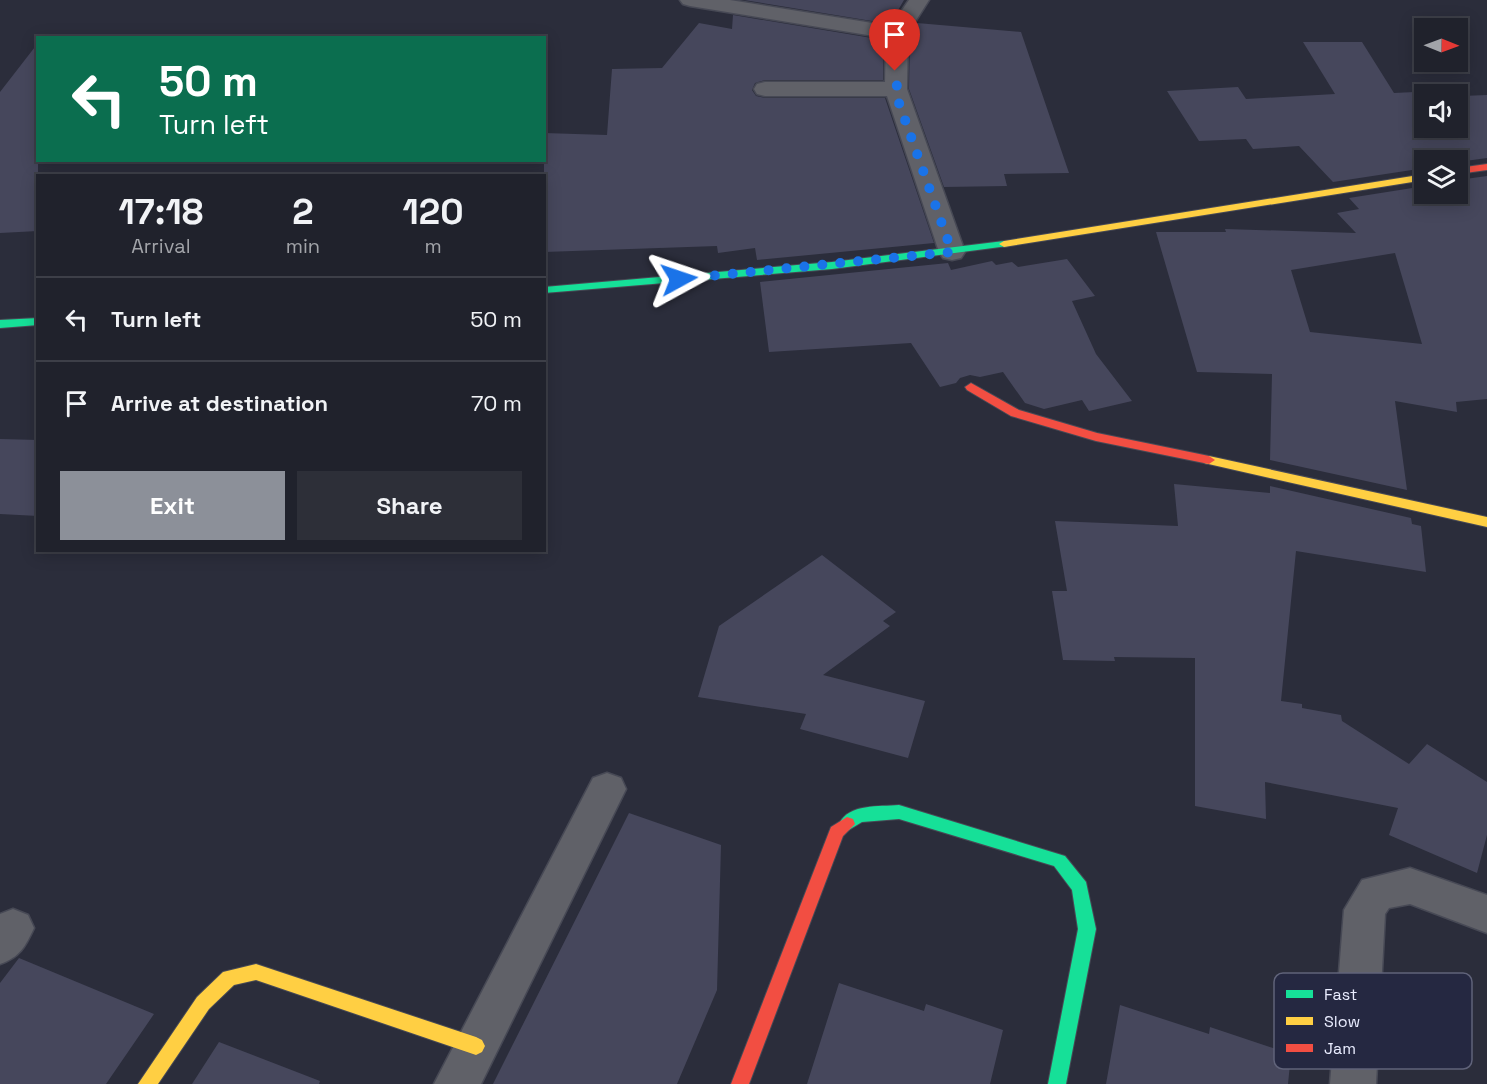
<!DOCTYPE html>
<style>
:root{--surface:#20222c;--page:#2d2f38;--text:#f1f3f6;--muted:#a2a4a9;--line:#3d3f48;--accent:#8c9099}
body{margin:0;font-family:"Space Grotesk",sans-serif;background:var(--page);color:var(--text);height:100vh;display:flex;flex-direction:column;font-size:22px;white-space:nowrap}
*{box-sizing:border-box;margin:0}
p{font-size:20px;color:var(--muted)}
.icon{flex:none;width:33px;height:33px;fill:none;stroke:currentColor;stroke-width:2;stroke-linecap:round;stroke-linejoin:round}
.map{position:relative;flex:1;overflow:hidden}
.sheet{position:absolute;left:36px;top:174px;width:510px;height:378px;display:flex;flex-direction:column;background:var(--surface);border-radius:0px;box-shadow:0 3px 15px #0003,0 0 0 2px var(--line)}
.sheet>*{flex:none}
.guide{position:absolute;left:36px;top:36px;width:510px;height:126px;border-radius:0px;box-shadow:0 3px 15px #0003,0 0 0 2px var(--line);background:#0b6e4f;color:#fff;overflow:hidden}
.needle{width:39px;rotate:91deg}
.buttons{position:absolute;left:1414px;top:18px;display:grid;gap:12px}
.buttons a{display:grid;place-items:center;width:54px;height:54px;border-radius:0px;background:var(--surface);box-shadow:0 3px 15px #0003,0 0 0 2px var(--line);font-size:30px}
.pin{position:absolute;display:grid;place-items:center;width:51px;height:51px;color:#fff;margin:-62px -26px;border-radius:50% 50% 50% 0;rotate:-45deg;box-shadow:0 0 6px #0007}
.pin .icon{rotate:45deg}
.me{position:absolute;width:66px;margin:-33px;rotate:85deg;stroke-linejoin:round;filter:drop-shadow(0 0 4px #0008)}
.turn{display:flex;align-items:center;gap:21px;height:126px;padding:0 24px;font-size:27px}
.turn .icon{width:78px;height:78px;stroke-width:2.5}
.turn b{display:block;font-size:42px;line-height:51px}
.eta{display:flex;justify-content:space-evenly;align-items:center;height:102px;text-align:center}
.eta b{font-size:36px;font-weight:700;line-height:42px}
.cta{display:flex;gap:12px;margin-top:auto;padding:12px 24px}
.cta a{flex:1;height:69px;border-radius:0px;background:var(--accent);color:#fff;font-size:24px;font-weight:700;line-height:69px;text-align:center}
.cta a+a{background:var(--page);color:var(--text)}
ul{padding:0;list-style:none}
li{display:flex;align-items:center;gap:18px;height:84px;padding:0 24px;border-top:2px solid var(--line)}
li div{flex:1}
li b{display:block;font-size:22px}
li em{font-style:normal}
.map>svg:first-child{display:block}
</style>
<div class="map">
<svg width="1487" height="1084" viewBox="0 0 1487 1084">
<rect width="100%" height="100%" fill="#2b2d3b"/>
<path fill="#46475c" fill-rule="evenodd" d="M744,0H904L890,24Z
M733,15L884,40L883,80H765L755,83L752,90L756,96L765,98H885L934,243L757,260L755,248L718,253L717,246L544,252V133L607,135L612,69L662,68L699,23L732,29Z
M917,23L1021,32L1069,173L1004,174L1007,186L944,187L909,89L910,34Z
M1303,42H1362L1394,93L1456,90L1462,96L1487,95V158L1458,162L1425,160V168L1333,182L1299,146L1253,149L1246,139L1199,141L1167,91L1238,87L1246,99L1335,94ZM1425,94H1458V128H1425Z
M38,43V231L0,233V92Z
M1487,176V399L1456,402L1457,412L1395,401L1407,490L1270,460L1272,374L1197,372L1156,232H1226L1225,229L1356,233L1337,213L1359,209L1349,198L1425,186V194H1458V180ZM1395,253L1422,344L1310,332L1291,270Z
M1067,259L1095,296L1072,301L1096,354L1132,401L1089,411L1082,400L1044,409L1025,403L1003,372L980,377L970,375L960,378L956,383L940,387L911,343L769,352L760,282L948,263L951,270L992,261L996,265L1012,262L1018,267Z
M0,439L38,440V516L0,514Z
M1174,484L1270,493V486L1411,518L1412,524L1421,526L1426,572L1296,551L1281,701L1302,704V708L1341,715L1342,721L1409,764L1427,744L1487,782V835L1477,873L1389,835L1398,808L1265,782L1266,819L1195,806V658L1114,657L1115,661L1063,660L1052,591H1067L1055,521L1178,526Z
M822,555L896,612L883,621L890,626L823,675L925,701L908,758L800,729L806,714L698,697L719,626Z
M629,813L721,845L717,990L677,1084H493Z
M19,958L154,1014L106,1084H0V983Z
M839,983L924,1011L926,1004L1003,1030L990,1084H807Z
M1120,1005L1209,1034L1210,1027L1291,1054L1288,1084H1106Z
M219,1042L320,1081L319,1084H192Z"/>
<g fill="none" stroke-linecap="round" stroke-linejoin="round">
<g stroke="#474955" stroke-width="3">
<path id="street" d="M680,0H730L891,26L909,0H929L908,33L907,89L965,252L961,258L952,260L943,258L939,252L887,96H765L757,94L754,89L757,84L765,82H885L886,38L690,6L683,4Z
M607,773L621,778L626,789L481,1084H434L593,778Z
M1410,868L1487,895V933L1410,904L1389,908L1385,914L1376,1084H1330L1344,910L1362,880Z
M13,909L28,915L34,928C25,947 20,957 0,964V914Z"/>
</g>
<g stroke="#474955" stroke-width="2">
<path id="fast" d="M1004,241L1008,242V246L832,269L544,293V287L832,262Z
M38,318V325L0,328V320Z
M899,805L1065,856L1086,882L1096,929L1066,1084H1048L1078,929L1072,890L1054,866L899,819L862,822L847,831L841,829L839,824C849,803 879,807 899,805Z"/>
</g>
<g stroke="#474955" stroke-width="2">
<path id="slow" d="M1425,174V180L1004,247L999,244L1004,241Z
M1209,456L1487,517V527L1204,463L1203,460Z
M256,964L476,1037L482,1040L485,1046L482,1052L476,1055L256,980L234,985L209,1009L158,1084H138L197,997L223,972Z"/>
</g>
<g stroke="#474955" stroke-width="2">
<path id="jam" d="M1487,164V170L1458,174V168Z
M971,383L1019,410L1097,433L1209,456L1215,460L1209,464L1096,441L1011,416L967,390L965,387Z
M847,817L853,819L855,824L843,836L749,1084H731L829,832L831,827Z"/>
</g>
<use href="#street" fill="#606168" fill-rule="evenodd"/>
<use href="#fast" fill="#16e098" fill-rule="evenodd"/>
<use href="#slow" fill="#ffcf43" fill-rule="evenodd"/>
<use href="#jam" fill="#f24e42" fill-rule="evenodd"/>
</g>
<g fill="none" stroke-linecap="round" stroke-linejoin="round">
<path stroke="#1a73e8" stroke-width="10" stroke-dasharray="0 18" d="M679,279L952,252L899,103L895,71"/>
</g>
<rect x="1274" y="973" width="198" height="96" rx="9" fill="#252841" stroke="#60637a" stroke-width="1.5"/>
<rect x="1286" y="990" width="27" height="8" fill="#16e098"/>
<rect x="1286" y="1017" width="27" height="8" fill="#ffcf43"/>
<rect x="1286" y="1044" width="27" height="8" fill="#f24e42"/>
<g font-size="16" fill="#eaedff">
<text x="1324" y="1000">Fast</text>
<text x="1324" y="1027">Slow</text>
<text x="1324" y="1054">Jam</text>
</g>
</svg>
<div class="buttons">
<a><svg class="needle" viewBox="-14 -14 28 28"><path d="M0-13l5 13h-10z" fill="#e53935"/><path d="M0 13l5-13h-10z" fill="#a2a4a9"/></svg></a>
<a><svg class="icon" aria-label="sound" viewBox="0 0 24 24"><path d="M4 9h4l5-4v14l-5-4H4zM17 9q2 3 0 6"/></svg></a>
<a><svg class="icon" aria-label="layers" viewBox="0 0 24 24"><path d="M12 4l9 5-9 5-9-5zM3 14l9 5 9-5"/></svg></a>
</div>
<div class="pin" style="left:895px;top:71px;background:#d93025"><svg class="icon" aria-label="arrive" viewBox="0 0 24 24"><path d="M6 21V4h12l-3 4 3 4H6"/></svg></div>
<svg class="me" style="left:679px;top:279px" viewBox="-20 -20 40 40"><path d="M0-17L14 15 0 8-14 15z" fill="#1a73e8" stroke="#fff" stroke-width="4"/></svg>
<div class="guide">
<div class="turn"><svg class="icon" aria-label="left" viewBox="0 0 24 24"><path d="M17 20v-9H6M10 6l-5 5 5 5"/></svg><div><b>50 m</b>Turn left</div></div>
</div>
<section class="sheet">
<div class="eta">
<div><b>17:18</b><p>Arrival</p></div>
<div><b>2</b><p>min</p></div>
<div><b>120</b><p>m</p></div>
</div>
<ul>
<li><svg class="icon" aria-label="left" viewBox="0 0 24 24"><path d="M17 20v-9H6M10 6l-5 5 5 5"/></svg><div><b>Turn left</b></div><em>50 m</em></li>
<li><svg class="icon" aria-label="arrive" viewBox="0 0 24 24"><path d="M6 21V4h12l-3 4 3 4H6"/></svg><div><b>Arrive at destination</b></div><em>70 m</em></li>
</ul>
<div class="cta"><a>Exit</a><a>Share</a></div>
</section>
</div>
